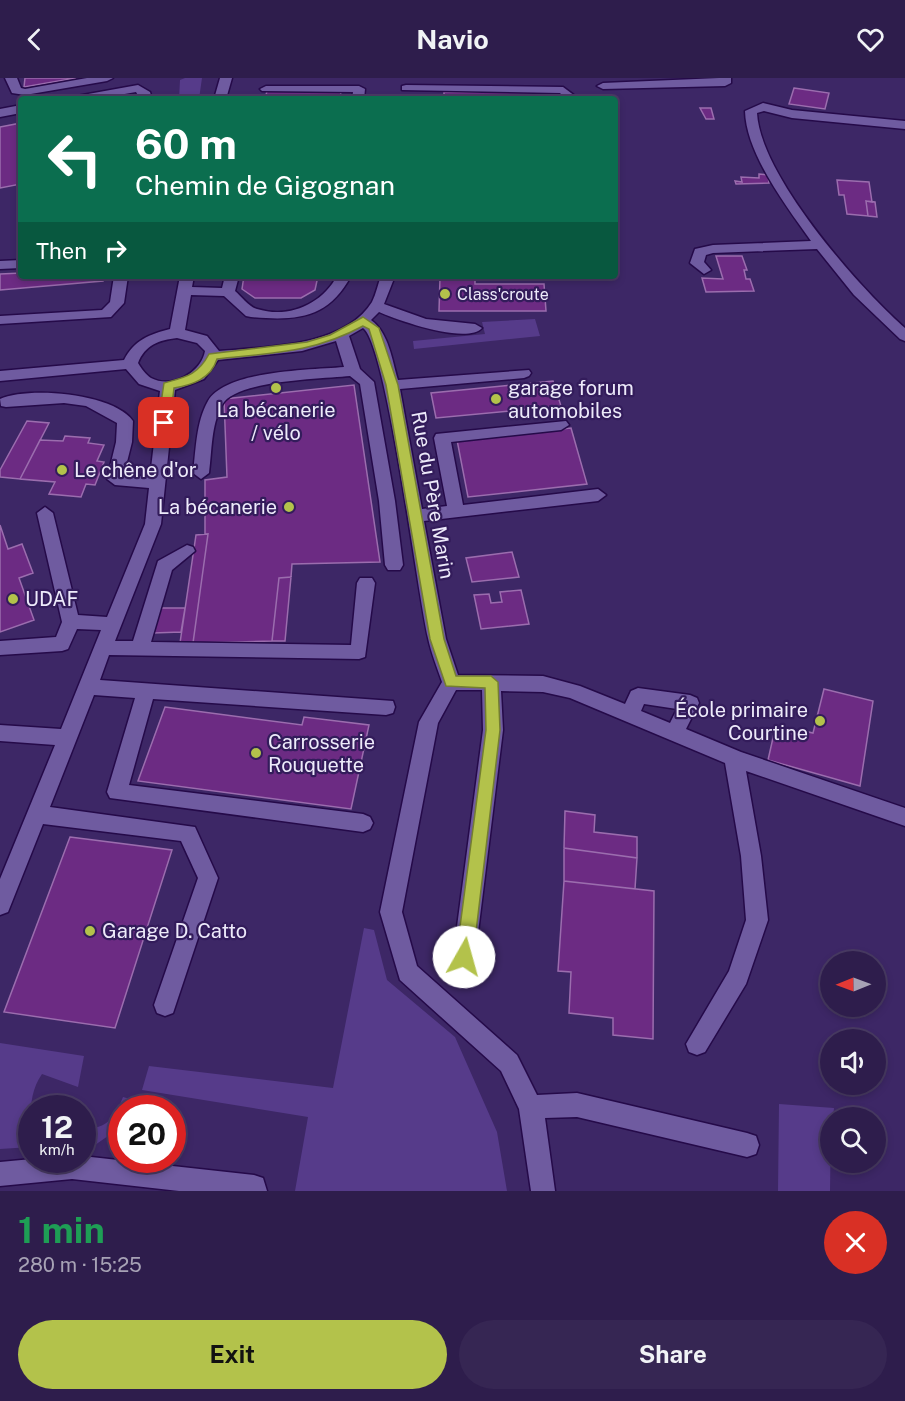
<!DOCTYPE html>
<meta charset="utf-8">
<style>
:root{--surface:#2e1d4c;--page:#362653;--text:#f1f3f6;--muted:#a7a2b5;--line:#493b64;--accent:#b3c24b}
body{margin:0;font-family:"Public Sans",sans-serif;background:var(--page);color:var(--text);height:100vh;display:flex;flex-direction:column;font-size:22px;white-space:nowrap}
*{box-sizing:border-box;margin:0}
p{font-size:20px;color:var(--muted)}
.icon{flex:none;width:33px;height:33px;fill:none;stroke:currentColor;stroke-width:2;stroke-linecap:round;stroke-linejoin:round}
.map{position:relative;height:1113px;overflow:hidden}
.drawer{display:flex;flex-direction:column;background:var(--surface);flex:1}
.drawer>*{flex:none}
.banner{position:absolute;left:18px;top:18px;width:600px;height:183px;border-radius:6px;box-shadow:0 3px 9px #0003,0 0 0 2px var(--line);background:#0b6e4f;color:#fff;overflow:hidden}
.needle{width:39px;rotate:269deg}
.fabs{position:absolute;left:820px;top:873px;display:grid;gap:12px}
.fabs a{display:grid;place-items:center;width:66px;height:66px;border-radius:50%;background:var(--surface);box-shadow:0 3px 9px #0003,0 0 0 2px var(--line);font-size:30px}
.speed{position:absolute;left:18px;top:1017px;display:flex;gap:12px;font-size:30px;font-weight:700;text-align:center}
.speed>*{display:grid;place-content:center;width:78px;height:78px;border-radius:50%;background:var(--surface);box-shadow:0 3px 9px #0003,0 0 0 2px var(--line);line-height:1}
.speed small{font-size:15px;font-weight:400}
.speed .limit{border:9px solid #d22;background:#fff;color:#111}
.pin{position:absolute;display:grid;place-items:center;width:51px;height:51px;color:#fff;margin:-26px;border-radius:12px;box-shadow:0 3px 9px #0006}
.me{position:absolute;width:66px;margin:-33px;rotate:7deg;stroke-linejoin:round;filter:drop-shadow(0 0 4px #0008)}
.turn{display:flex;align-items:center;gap:21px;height:126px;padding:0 18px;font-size:27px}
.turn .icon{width:78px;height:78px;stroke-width:2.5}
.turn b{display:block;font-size:42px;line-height:51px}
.then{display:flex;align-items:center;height:57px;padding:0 18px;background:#0003;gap:12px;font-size:22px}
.round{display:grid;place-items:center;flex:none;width:63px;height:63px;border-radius:32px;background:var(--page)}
.summary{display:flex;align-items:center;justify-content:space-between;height:102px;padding:0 18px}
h1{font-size:36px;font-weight:700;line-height:45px;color:#1e9e55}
.button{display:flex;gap:12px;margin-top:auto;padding:12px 18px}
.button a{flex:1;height:69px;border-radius:36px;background:var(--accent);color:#111;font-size:24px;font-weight:700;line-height:69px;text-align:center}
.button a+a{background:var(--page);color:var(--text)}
header{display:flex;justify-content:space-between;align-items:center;height:78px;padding:0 18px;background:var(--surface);font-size:27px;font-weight:700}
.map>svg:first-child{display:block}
</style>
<header><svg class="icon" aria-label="back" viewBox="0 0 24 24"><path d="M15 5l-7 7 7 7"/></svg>Navio<svg class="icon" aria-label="heart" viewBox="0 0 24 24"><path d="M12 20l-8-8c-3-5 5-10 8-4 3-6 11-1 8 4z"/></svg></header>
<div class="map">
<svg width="905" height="1113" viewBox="0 0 905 1113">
<rect width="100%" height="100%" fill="#3d2766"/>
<path fill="#563b8a" d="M185,0H202L199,21H179L180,2Z
M535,241L540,258L414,271L413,263L485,256L482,244Z
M364,850L374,852L387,902L455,959L497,1054L507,1113H295L308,1039L142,1012L149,988L333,1010Z
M0,965L84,978L78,1009L42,996C26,1019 32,1044 31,1069L0,1071Z
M123,1019L140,1024L136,1030H122L121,1049L95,1067H83V1050C107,1052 115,1039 123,1019Z
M779,1026L834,1030L833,1039L831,1040L830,1113H778Z"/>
<path fill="#6c2b83" stroke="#9b6dae" stroke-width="1.5" d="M25,0H76L24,9Z
M794,10L829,15L825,31L789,26Z
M267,13H341L340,21H265Z
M444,14H555L556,21H444Z
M700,30H711L714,41H706Z
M21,45V106L0,110V49Z
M759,96L768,97L769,105L736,106L735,103L742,104L741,99L759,100Z
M837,102L869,104L872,124L866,123L868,138L847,136L844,117H839Z
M866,123L875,124L877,139L868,138Z
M716,178H742L747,192H744L746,201H750L754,213L706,214L702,200L723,201Z
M21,195V198H103V203L0,212V196Z
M244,198H318L315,212L301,220H255L242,211Z
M440,200H475V206H544L546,233H439Z
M553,303L561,328L436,340L431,315Z
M354,307L380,484L292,486L291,499L279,500L272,563L193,565L208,456H205V402L227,399L224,321Z
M27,343L49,345L20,401L0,399V392Z
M571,350L587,406L468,419L457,362Z
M65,358L90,360L88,365L104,367L97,383L104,384L95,407L86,406L81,419L49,416L55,404L20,401L40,362L63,363Z
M0,447L8,471L22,466L33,495L19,500L34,542L0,554Z
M208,456L193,565H180L196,457Z
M512,474L519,499L472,504L466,480Z
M291,499L285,563H272L279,500Z
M521,512L529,546L481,551L474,517L489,516L491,525L502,524L500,514Z
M157,530H185L181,554L153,555Z
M824,611L873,623L860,708L768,682L775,651L802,659L804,653L813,655Z
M165,629L302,647L304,639L369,647L351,731L138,703Z
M565,733L595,737L594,754L637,759V780L564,770Z
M70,759L172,772L115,950L4,934Z
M564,770L637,780L635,811L564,803Z
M564,803L654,813L653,961L613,957V940L569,935L571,894L558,893Z"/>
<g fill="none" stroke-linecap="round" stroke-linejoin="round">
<g stroke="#250a49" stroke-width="3">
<path id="minor" d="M5,0H17L21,10L25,11L87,0H113L107,3L25,17L12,15Z
M220,0H232L226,21H214Z
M719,0H731V5L725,8L603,11L597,8L603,5Z
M138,7L150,14L152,21H140L136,14L96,21H71L77,18Z
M406,7L563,9L579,21H566L560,15L402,12V8Z
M266,8H359L365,11L364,21H352L353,14L262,13L260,11Z
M763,25L792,32L905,43V51L792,40L764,33L757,35C760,97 859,210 905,250V263L900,261L854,217L817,171L713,175L706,177L704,184L711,192L704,196L690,185L695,171L713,167L811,163C787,129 746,76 745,33Z
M21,27V35L0,39V31Z
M21,182V190L0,191V183Z
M114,198H128L124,225L111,239L0,246V238L102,232L110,224Z
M180,198H194L192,209L222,210L225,198H239L235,213C241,218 249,229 257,231C289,241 322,226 337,198H351C328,241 296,243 251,239L246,238L224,218L191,217L185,252L207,258L219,273C266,269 344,269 372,224C376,216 378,206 381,198H395L384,226L426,241L475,246L482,250C467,267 397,242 379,234L371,242C389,255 392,282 398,302L529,292L531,295L529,298L524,300L400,311L422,431L447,428L434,360L436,356L566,343L569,347L561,352L451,364L463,427L598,411L606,417L598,423L424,443L446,561L458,597L543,598L580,608L625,626L631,613L638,610L690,617L697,620L699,625L686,651L741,674L905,730V748L746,693L761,778L768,842L746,906L705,974L697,977L689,974L686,966L729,893L746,842L741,778L725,685L570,620L543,614L501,613L503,652L475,879L472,886L464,889L456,886L453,879L483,652L482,612H456L438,645L402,834L417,888L517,977L537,1017L577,1015L747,1055L756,1058L759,1067L756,1076L747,1079L577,1039L545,1040L555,1113H531L519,1031L501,993L400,902L380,834L419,644L442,604C437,589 431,575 428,560C417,514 387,267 363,250L349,258L360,291L374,304L395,423L403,487L400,492H388L385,487L379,423L360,306L350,298C322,301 235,302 222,327C211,347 212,373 209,395L201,401L193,395C196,371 196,344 208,323C226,292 311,292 344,289L336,263L302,273L218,282L204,301L175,312L161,446L115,563H133L158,483L187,467L193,469L195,473L172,492L151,564L351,567L357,505L360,500H372L375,505L365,579L359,581L109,577L100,602L393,623L395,629L393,635L386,637L153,621L129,707L363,736L370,739L373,745L370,751L363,754L110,720L107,714L135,620L94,617L50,729L195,749L218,800L173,935L165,938L157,935L154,927L198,800L181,763L43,746L8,834L0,837V801L55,667L0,663V647L61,651L101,552L77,551L68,571L62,573L0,577V563L56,559L62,544L37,435L45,429L53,435L78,537L107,539L145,446L149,410L115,407L107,401L116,364L117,345L86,328L64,325L6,329L1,328L0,321C28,308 114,315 133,343L132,364L124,396L150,399L160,313L139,306L126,291L0,303V293L124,282C134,262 150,256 170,251ZM177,260L197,265L205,273C201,295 172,311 151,300C146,297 141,290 138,285C145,267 159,262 177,260ZM644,626L677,631L670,645L641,633Z
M82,1078L254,1097L263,1100L267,1113H179L72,1101L0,1108V1084L32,1081L82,1082Z"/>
</g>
<use href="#minor" fill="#6f5ba0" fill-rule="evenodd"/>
</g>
<path fill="#b3c24b" stroke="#747e31" stroke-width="1.5" d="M363,239L379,250L398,307L444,561L456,598H491L498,604L500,652L473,879L470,885L464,887L459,885L456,879L486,652L485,610L446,608L430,561L386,307L369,251L363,248C313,275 272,275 217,281C211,301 192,307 174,310L170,345L164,349L158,345L164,305C186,299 198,297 209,276L307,264L330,257Z"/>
<g fill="#b3c24b" stroke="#331c5b" stroke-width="2">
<circle cx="445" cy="216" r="6"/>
<circle cx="276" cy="310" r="6"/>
<circle cx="496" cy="321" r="6"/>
<circle cx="62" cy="392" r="6"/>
<circle cx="289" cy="429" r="6"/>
<circle cx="13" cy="521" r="6"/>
<circle cx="820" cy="643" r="6"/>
<circle cx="256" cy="675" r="6"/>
<circle cx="90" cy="853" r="6"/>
</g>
<g text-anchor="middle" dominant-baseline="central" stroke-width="4.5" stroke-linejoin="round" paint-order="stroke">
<g font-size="16" fill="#edeafa" stroke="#331c5b" text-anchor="start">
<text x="457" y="216">Class'croute</text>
</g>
<g font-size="20" fill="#edeafa" stroke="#331c5b" text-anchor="start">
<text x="508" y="310">garage forum<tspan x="508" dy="23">automobiles</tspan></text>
<text x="276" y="332" text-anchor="middle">La bécanerie<tspan x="276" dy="23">/ vélo</tspan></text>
<text x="74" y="392">Le chêne d'or</text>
<text x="277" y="429" text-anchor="end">La bécanerie</text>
<text x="25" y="521">UDAF</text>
<text x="808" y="632" text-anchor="end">École primaire<tspan x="808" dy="23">Courtine</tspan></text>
<text x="268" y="664">Carrosserie<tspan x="268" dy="23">Rouquette</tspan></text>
<text x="102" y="853">Garage D. Catto</text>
</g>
<g font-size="20" fill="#edeafa" stroke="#331c5b">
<text transform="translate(433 417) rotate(80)">Rue du Père Marin</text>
</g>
</g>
</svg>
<div class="fabs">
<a><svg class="needle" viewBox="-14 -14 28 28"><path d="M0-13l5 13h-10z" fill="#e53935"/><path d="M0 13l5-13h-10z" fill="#a7a2b5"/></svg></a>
<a><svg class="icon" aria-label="sound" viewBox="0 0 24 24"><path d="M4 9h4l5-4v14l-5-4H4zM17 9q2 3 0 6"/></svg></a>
<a><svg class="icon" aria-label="search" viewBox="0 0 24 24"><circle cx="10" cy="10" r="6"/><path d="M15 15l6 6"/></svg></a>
</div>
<div class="speed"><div>12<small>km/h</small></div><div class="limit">20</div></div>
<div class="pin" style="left:164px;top:345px;background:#d93025"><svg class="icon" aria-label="arrive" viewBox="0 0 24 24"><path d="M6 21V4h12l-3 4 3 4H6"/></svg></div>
<svg class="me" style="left:464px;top:879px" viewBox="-20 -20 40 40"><circle r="19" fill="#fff"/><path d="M0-13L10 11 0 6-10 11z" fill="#b3c24b"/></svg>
<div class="banner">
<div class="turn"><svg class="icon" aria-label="left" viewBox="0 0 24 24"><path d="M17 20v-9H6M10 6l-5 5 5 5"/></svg><div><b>60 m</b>Chemin de Gigognan</div></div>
<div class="then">Then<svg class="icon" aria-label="right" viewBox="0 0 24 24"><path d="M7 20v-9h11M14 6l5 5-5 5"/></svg></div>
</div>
</div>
<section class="drawer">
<div class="summary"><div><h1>1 min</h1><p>280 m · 15:25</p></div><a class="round" style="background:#d93025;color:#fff"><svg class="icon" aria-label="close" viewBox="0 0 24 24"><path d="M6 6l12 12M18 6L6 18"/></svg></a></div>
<div class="button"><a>Exit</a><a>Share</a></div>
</section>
